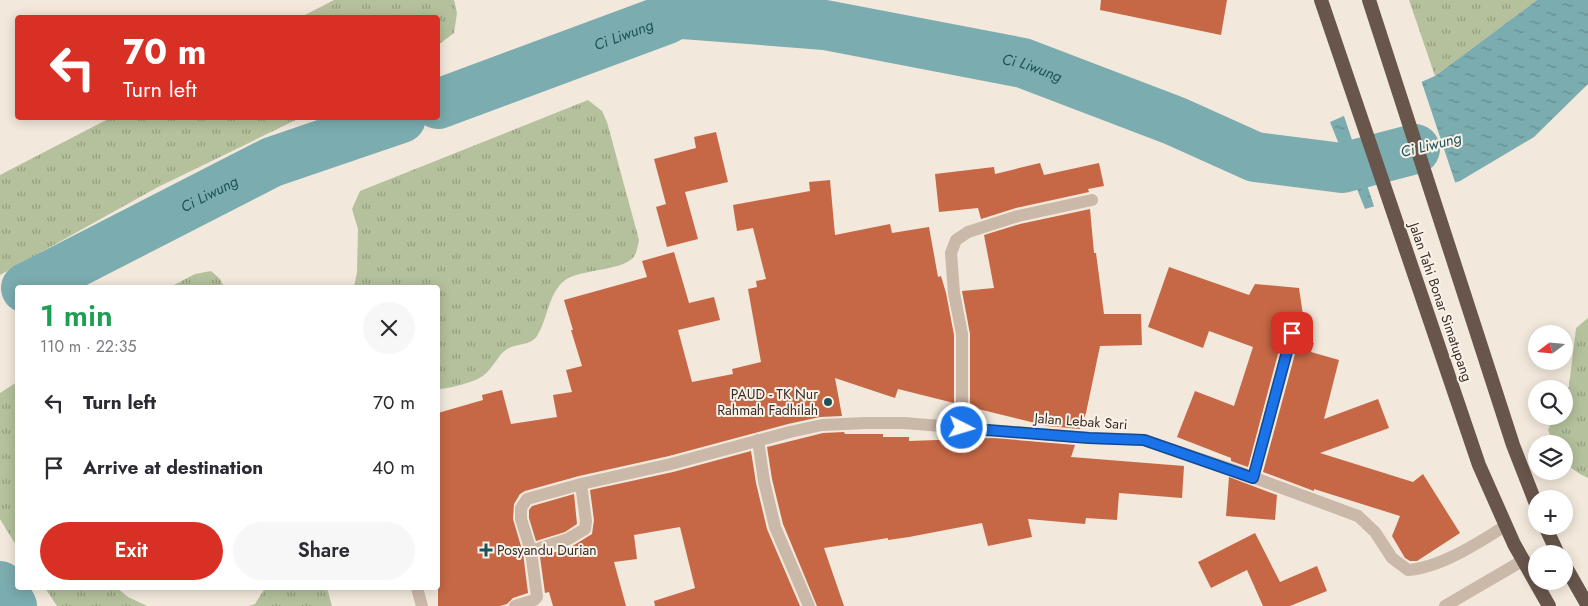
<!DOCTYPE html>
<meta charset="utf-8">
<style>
:root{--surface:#fff;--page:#f7f7f7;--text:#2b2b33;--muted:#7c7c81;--accent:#d93025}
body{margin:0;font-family:Jost,sans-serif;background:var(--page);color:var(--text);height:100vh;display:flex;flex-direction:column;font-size:19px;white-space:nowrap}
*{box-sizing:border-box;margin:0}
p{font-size:16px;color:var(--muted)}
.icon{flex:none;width:28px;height:28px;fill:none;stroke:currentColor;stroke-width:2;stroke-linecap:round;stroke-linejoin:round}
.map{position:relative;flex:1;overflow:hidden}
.sheet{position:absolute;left:15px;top:285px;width:425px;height:305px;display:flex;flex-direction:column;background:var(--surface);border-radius:5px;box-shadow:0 2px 12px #0003}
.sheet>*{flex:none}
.banner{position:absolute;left:15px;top:15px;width:425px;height:105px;border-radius:5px;box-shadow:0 2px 12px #0003;background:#d93025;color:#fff;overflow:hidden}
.needle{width:32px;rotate:254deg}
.buttons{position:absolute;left:1528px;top:325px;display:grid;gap:10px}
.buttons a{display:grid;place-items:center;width:45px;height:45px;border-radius:50%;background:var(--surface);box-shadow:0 2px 12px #0003;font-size:25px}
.pin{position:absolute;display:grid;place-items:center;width:42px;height:42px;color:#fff;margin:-21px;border-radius:10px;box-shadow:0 2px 8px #0006}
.me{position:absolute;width:55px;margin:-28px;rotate:95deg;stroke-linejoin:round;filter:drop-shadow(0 0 4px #0008)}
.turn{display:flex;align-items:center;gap:18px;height:105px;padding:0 25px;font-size:22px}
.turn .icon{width:65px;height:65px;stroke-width:2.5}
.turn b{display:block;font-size:35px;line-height:42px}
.round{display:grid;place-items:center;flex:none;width:52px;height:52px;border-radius:26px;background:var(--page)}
.head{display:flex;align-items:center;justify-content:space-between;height:85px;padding:0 25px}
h1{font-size:30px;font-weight:600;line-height:38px;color:#1e9e55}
.action{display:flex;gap:10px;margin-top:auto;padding:10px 25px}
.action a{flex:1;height:58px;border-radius:30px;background:var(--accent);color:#fff;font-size:20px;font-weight:600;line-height:58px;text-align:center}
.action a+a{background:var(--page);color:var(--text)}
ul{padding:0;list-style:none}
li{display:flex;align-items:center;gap:15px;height:65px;padding:0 25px}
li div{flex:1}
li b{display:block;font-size:19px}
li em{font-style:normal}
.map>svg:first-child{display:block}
</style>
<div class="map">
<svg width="1588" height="606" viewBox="0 0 1588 606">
<defs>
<pattern id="grass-tufts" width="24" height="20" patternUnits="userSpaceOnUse" patternTransform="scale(1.25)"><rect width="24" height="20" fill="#b4c19c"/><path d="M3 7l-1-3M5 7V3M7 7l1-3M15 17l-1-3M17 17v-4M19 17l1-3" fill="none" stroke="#939d7f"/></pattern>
<pattern id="water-ripples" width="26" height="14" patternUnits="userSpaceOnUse" patternTransform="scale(1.25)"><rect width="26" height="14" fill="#7bacaf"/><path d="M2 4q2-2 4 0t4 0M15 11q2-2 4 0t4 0" fill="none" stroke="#668c8e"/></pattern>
</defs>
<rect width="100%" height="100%" fill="#f2e8dc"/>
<path fill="url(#grass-tufts)" d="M334,0H454L457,13L454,33L438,45V18L301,17Z
M1409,0H1537L1435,76Z
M588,100L602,111L607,122L639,240C638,244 637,251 635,255C625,272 580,268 564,281C548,294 548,319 537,336C530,346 517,343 507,349C498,355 493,368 484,375C476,382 448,389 438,389V288L354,287L357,272L358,229L352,209L360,191Z
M110,118H300L158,187L0,275V175Z
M211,271L220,279L224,287H170L195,274Z
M1588,318V478L1580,474L1564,463V444H1554L1548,430L1554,416H1564V397L1569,386L1576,328Z
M17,382V547L0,519V393Z
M45,588H117L128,597L147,606H57Z
M265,588H327L332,606H249L255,604Z"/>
<path fill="url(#water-ripples)" d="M1537,0H1588V84L1534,137L1460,181L1365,209L1330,122L1435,76Z"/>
<path fill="#f2e8dc" d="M1421,80L1456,185L1375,209L1343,113Z"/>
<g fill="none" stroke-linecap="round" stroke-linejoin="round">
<g stroke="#7bacaf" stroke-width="50">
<path id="s1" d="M438,104L667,19L670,13L825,25L1023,63L1175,121L1255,157L1342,168L1415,149"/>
<path id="s2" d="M26,288L272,162L401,118"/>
<path d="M0,586L12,606"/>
</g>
</g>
<path fill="#c66846" d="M1101,0H1227L1221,35L1100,10Z
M716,132L728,182L685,192L698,239L667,247L656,207L666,204L654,159L696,148L694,137Z
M1040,163L1044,175L1099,163L1104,186L1088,189L1089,192L1016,208L981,219L978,208L939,212L935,174L994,167L995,174Z
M830,180L835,235L890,224L892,233L929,227L938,277L941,276L946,293L954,335V403L898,389L895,398L835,378L842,416L820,417L788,424L669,456L579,476L525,491L520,494L514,504L513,519L523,553L528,593L513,598L507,604L500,606H438V413L483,400L482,395L502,390L511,424L557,417L553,395L572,392L566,370L582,366L571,330H573L564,300L647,277L642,261L674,252L689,303L714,297L720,320L678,330L692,382L733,374L732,369L761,362L748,289L757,287L756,281L766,279L753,228L737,231L733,205L810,191L809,182Z
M1090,209L1094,253H1096L1104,314H1141L1142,345L1100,346L1086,413L1080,429L1047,426L970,407V334L962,291L994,288L984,235L1020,224Z
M1169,267L1249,295L1255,284L1299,288L1303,315L1294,325L1287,327L1284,331L1248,467L1231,461V458L1177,437L1195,391L1234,406L1253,347L1209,331L1203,348L1148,327Z
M1299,339L1314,343L1311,352L1339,360L1324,419L1378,399L1389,428L1320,453L1413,482L1423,474L1460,533L1417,561H1410L1405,558L1392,536L1400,516L1314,489V491L1263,472Z
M844,432L845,434H883V437H909V441L994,438L1075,445L1071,457L1184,466L1182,498L1119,493L1117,520L1086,518L1085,524L1028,519L1032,537L988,546L982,523L909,537L888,540V538L824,548L844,606H817L783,524L772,479L767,447L823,433Z
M751,451L756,483L767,529L800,606H655L654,601L695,588L680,527L634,535L637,559L614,562L626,606H553L549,592L545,593L540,557L571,547L592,534L594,520L590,490L673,472Z
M1229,477L1277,495L1275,520L1226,516Z
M574,494L577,524L565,532L536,541L529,518V510L532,506Z
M1255,533L1280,582L1317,566L1327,591L1290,606H1263L1247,570L1211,588L1198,562Z"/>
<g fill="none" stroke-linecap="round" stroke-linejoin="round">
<path stroke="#cab8a8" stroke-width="12" d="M962,428V334L954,293L951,253L956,240L968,232L1018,216L1092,200
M758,440L764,481L775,527L809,606
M1253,478L1292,333
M531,551L568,539L585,529L586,521L581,484
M417,588L422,606
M515,606L534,600L537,597L531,551L521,519V508L527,499L581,484L671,464L790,432L822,425L866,423H904L1089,438L1144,440L1236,471L1358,516L1375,532L1392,558L1408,570C1440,568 1478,543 1505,526
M1445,606L1522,561"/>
<path stroke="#68564c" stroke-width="14" d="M1321,0L1479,465L1514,544L1549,606
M1369,0L1513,445L1536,504
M1545,526L1558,554
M1564,564L1588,606"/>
</g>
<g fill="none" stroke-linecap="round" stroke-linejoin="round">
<g stroke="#114b97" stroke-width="12">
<path id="route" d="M962,428L1089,438L1144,440L1253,478L1292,333"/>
</g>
<use href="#route" stroke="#1a73e8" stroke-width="9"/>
</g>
<g fill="#1d5358" stroke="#faf2e8" stroke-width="2">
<circle cx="828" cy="402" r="5"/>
<path d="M483.5 542.5h5v5h5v5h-5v5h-5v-5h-5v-5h5z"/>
</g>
<g text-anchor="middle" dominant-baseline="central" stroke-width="4" stroke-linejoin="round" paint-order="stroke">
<g font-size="14" fill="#372d28" stroke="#faf2e8">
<text transform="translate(1441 302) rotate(71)">Jalan Tahi Bonar Simatupang</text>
<text transform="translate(1081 421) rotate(4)">Jalan Lebak Sari</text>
</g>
<g font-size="14" fill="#372d28" stroke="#faf2e8" text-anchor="end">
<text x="818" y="394">PAUD - TK Nur<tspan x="818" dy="16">Rahmah Fadhilah</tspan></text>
<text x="497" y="550" text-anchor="start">Posyandu Durian</text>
</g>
<g font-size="15" font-style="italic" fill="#1d5358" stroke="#faf2e8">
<text stroke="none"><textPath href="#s1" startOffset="198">Ci Liwung</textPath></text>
<text stroke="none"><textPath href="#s1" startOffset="618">Ci Liwung</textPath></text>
<text transform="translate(1431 145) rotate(-14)">Ci Liwung</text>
<text stroke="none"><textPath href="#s2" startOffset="206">Ci Liwung</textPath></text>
</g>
</g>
</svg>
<div class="buttons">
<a><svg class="needle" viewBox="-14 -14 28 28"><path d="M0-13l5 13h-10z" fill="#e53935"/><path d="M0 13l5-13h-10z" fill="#7c7c81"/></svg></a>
<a><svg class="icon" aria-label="search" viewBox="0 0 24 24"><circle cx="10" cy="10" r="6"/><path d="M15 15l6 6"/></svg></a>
<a><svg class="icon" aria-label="layers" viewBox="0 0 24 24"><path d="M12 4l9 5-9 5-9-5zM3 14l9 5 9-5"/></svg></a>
<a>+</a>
<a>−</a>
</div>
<div class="pin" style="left:1292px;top:333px;background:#d93025"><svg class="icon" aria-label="arrive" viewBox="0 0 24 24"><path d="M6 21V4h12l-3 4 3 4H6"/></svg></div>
<svg class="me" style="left:962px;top:428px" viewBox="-20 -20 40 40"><circle r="17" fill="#1a73e8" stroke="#fff" stroke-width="3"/><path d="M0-11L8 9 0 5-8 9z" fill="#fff"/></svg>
<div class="banner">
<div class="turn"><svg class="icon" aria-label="left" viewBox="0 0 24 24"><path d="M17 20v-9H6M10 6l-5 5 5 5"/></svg><div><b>70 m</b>Turn left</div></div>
</div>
<section class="sheet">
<div class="head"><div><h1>1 min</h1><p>110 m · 22:35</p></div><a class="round"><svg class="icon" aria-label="close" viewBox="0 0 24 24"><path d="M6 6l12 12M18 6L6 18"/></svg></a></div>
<ul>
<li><svg class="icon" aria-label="left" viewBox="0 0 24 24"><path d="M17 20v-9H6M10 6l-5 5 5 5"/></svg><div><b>Turn left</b></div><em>70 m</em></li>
<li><svg class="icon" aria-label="arrive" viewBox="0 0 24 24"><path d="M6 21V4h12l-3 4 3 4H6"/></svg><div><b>Arrive at destination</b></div><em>40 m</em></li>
</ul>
<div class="action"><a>Exit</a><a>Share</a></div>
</section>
</div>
